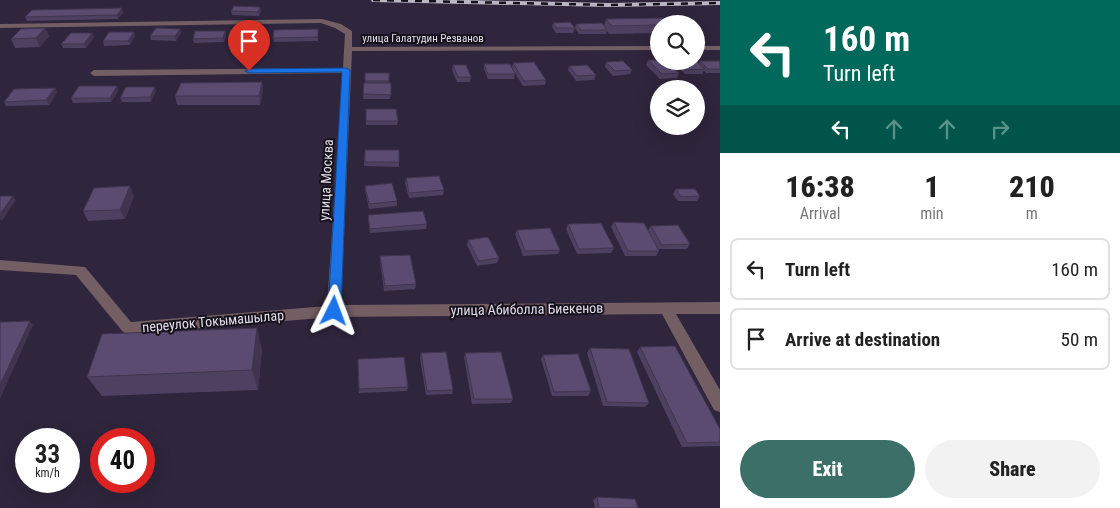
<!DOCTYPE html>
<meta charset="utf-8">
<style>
:root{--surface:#fff;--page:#f2f2f2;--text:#222;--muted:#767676;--line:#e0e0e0;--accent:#3b6f68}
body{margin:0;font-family:"Roboto Condensed",sans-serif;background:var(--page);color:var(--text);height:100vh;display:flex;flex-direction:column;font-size:19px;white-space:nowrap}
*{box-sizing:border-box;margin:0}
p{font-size:16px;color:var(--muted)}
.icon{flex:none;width:28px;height:28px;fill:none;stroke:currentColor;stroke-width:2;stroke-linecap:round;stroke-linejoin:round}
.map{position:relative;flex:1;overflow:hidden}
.side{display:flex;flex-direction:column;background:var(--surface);width:400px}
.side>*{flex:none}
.guide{background:#00695c;color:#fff;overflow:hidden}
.tools{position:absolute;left:650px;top:15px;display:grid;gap:10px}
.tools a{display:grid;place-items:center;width:55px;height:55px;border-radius:50%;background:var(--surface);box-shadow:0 5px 20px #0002;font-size:25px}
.speed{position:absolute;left:15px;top:428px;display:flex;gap:10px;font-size:25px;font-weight:700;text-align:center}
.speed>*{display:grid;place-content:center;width:65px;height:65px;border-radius:50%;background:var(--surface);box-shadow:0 5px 20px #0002;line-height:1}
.speed small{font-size:12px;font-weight:400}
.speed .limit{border:8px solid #d22;background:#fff;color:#111}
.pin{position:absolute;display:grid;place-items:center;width:42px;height:42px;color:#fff;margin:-51px -21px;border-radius:50% 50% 50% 0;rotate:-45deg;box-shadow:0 0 5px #0007}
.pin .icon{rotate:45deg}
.me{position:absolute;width:55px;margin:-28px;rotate:3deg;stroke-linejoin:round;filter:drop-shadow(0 0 4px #0008)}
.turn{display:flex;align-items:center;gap:18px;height:105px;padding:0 20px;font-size:22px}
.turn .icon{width:65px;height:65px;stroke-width:2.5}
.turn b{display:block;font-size:35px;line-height:42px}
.lanes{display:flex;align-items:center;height:48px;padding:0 20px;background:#0003;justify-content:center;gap:25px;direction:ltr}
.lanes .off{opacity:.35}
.eta{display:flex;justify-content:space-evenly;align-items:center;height:85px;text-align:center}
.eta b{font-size:30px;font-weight:800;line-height:35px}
.cta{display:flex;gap:10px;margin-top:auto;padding:10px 20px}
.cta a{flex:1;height:58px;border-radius:30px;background:var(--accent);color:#fff;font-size:20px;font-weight:800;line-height:58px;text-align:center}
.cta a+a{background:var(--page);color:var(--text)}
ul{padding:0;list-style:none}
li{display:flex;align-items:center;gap:15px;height:62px;margin:0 10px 8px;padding:0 10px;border:2px solid var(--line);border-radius:8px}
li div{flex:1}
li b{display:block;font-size:19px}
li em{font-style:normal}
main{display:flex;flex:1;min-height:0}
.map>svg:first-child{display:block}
</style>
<main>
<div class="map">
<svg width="720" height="508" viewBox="0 0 720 508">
<rect width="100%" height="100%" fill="#2f253c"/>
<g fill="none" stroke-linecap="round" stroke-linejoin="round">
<path fill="#735e63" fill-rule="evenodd" d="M322,19L341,24L352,31V47L659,46V50L352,51L341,305L720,302V314H676L720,390V412L714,410L662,314L334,317L128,334L123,332L76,275L0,270V260L85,267L131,322L327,306L343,73L94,76L90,73L94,70L343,68L345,34L335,28L321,23L0,28V24Z
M696,46H720V50H696Z"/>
<g stroke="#bbb4c4" stroke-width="4">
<path id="rail" d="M373,0L608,5L720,3"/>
</g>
<use href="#rail" stroke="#15111b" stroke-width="2.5" stroke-dasharray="7" stroke-linecap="butt"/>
</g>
<path fill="#4e4060" d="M260,7L261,11L259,16L232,15L231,11Z
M123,12L118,19L27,21L25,17Z
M606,19L659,24V33L609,34L607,31L606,34H579L575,28L576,24L604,26Z
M553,23L575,28L573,33H556L552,27Z
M45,28L49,36L40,47L15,48L11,39Z
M180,29L181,33L176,41L151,40L150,36Z
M318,29V41L274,42L273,38Z
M225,31L226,35L224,42L194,43L193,39Z
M134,32L135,36L130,45L104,46L103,41Z
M92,33L94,37L86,48H63L61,44Z
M265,34L263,43H228V39Z
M648,60L679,73L677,78L660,79L646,65Z
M678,61H696L699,63L700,61H720V73H706L704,71L702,74H685L676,65Z
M606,62L632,70L630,74L613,76L605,67Z
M513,63L546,80L545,85L523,86L512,68Z
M484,64L515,74L514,79H488L484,69Z
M453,65L471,77L470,82H457L452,70Z
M569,66L596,75L594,80L576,81L568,70Z
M365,73H389V83H391L390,99H363L364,83H365Z
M262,82L263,91L260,105H177L175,96Z
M117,86L118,91L111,102L73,103L71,98Z
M55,88L57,92L49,105L6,106L4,102Z
M156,91L151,102H122L120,98Z
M366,109L398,121L397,125H366Z
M365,150L399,162V167L364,166Z
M406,178L444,190L443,195L409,198L405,183Z
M365,186L397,201V206L369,209L365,191Z
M676,189L700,196L697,201H678L673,194Z
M134,196L125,219L88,221L83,211Z
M368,215L427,224L426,229L370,233L368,220Z
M614,222L648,230L651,226L690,244L687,249H659V251L656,256H625L611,227Z
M568,224L614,248L611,253L577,254L566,229Z
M517,230L560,250L558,254L523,256L515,234Z
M468,240L499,258L497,263L477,266L467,245Z
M380,256L416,284L415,289L384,291L380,261Z
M640,347L720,429V446L682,447L637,352Z
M590,348L649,403L645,407L603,406L587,353Z
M262,349L258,390L102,396L87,377Z
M421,353L453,390L452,394L426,395L420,358Z
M465,353L513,399L511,403L472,404L464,357Z
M543,355L591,391L588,396H552L541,359Z
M358,359L408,387L407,391L359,393Z
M597,497L638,508H595L593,500Z"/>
<path fill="#40344e" d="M260,7L261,11L259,16L258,12Z
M122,8L123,12L118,19L117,15Z
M45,28L49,36L40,47L36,38Z
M180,29L181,33L176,41L175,36Z
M264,30L265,34L263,43L262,39Z
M225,31L226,35L224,42L223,38Z
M134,32L135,36L130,45L128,41Z
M92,33L94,37L86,48L84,44Z
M262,82L263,91L260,105L259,96Z
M117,86L118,91L111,102L110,98Z
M155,87L156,91L151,102L150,97Z
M55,88L57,92L49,105L46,100Z
M130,186L134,196L125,219L120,210Z
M13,196L16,200L2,221L0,219V214Z
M30,321L33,325L0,399V385Z
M257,328L262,349L258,390L252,370Z"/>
<path fill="#5b4b70" stroke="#40344e" d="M234,6L260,7L258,12L231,11Z
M122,8L117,15L25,17L32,10Z
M666,18L672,24H659V25L612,26L606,19Z
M570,22L575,28H557L553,23Z
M602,23L607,30H581L576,24Z
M45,28L36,38L11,39L21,29Z
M156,28L180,29L175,36H150Z
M318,29V37L273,38L274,30Z
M230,30H264L262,39H228Z
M195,31H225L223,38L193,39Z
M109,32H134L128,41H103Z
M71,33H92L84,44H61Z
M648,60H659V61H666L679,73L662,74Z
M623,61L632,70L615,71L606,62Z
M679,61H696L705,69L687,70Z
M700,61H720V69H708Z
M534,62L546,80L524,81L513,63Z
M484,64H510L515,74H488Z
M453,65H466L471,77H458Z
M587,65L596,75L577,76L569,66Z
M365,73H389V81H365Z
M262,82L259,96H175L181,83Z
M364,83H391V95L363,94Z
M79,86H117L110,98H71Z
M126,87H155L150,97L120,98Z
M55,88L46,100L4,102L14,89Z
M366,109H396L398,121H366Z
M365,150H399V162H365Z
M439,176L444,190L409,193L406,178Z
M392,183L397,201L369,204L365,186Z
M130,186L120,210L83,211L94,188Z
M676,189H695L700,196L681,197Z
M0,196H13L0,214Z
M423,211L427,224L370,229L368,215Z
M614,222L644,223L659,251H628Z
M601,223L614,248L579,249L568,224Z
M678,225L690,244L662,245L651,226Z
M550,228L560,250L525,251L517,230Z
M488,237L499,258L479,261L468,240Z
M410,255L416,284L385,286L380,256Z
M30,321L0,385V322Z
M257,328L252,370L87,377L102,334Z
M675,346L720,429V442L687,443L640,347Z
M590,348L629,349L649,403L607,402Z
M446,352L453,390L427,391L421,353Z
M501,352L513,399H474L465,353Z
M578,354L591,391L554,392L543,355Z
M404,357L408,387L359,389L358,359Z
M597,497L635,499L638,508H599Z"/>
<path fill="#1a73e8" stroke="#114b97" d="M346,68L350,70L341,311L339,315H330L328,311L342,72L249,73L245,71L249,69Z"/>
<g text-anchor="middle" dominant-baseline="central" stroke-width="4" stroke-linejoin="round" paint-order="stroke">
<g font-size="11" fill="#e3ddeb" stroke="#15111b">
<text x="423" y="38">улица Галатудин Резванов</text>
</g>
<g font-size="14" fill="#e3ddeb" stroke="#15111b">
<text transform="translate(326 180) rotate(-87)">улица Москва</text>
<text transform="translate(527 309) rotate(-1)">улица Абиболла Биекенов</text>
<text transform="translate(213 321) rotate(-5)">переулок Токымашылар</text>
</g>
</g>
</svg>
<div class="tools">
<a><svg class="icon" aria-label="search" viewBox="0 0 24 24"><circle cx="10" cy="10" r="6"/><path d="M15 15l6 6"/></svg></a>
<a><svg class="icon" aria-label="layers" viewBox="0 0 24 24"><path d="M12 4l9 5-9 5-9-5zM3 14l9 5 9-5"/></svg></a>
</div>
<div class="speed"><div>33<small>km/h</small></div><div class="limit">40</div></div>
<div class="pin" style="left:249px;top:71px;background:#d93025"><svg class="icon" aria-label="arrive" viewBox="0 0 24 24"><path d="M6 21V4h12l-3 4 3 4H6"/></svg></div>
<svg class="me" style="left:334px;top:311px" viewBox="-20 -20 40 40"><path d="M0-17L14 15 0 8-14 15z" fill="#1a73e8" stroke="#fff" stroke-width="4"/></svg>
</div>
<section class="side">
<div class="guide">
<div class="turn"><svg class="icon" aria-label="left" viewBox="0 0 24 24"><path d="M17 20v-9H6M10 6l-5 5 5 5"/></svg><div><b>160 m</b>Turn left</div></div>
<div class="lanes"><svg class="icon" aria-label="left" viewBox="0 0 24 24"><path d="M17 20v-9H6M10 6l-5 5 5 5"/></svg><svg class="icon off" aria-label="ahead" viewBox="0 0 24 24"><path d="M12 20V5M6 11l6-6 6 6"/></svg><svg class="icon off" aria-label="ahead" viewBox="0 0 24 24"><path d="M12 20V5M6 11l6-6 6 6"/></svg><svg class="icon off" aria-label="right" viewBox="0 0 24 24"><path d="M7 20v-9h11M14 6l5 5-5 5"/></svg></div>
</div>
<div class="eta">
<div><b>16:38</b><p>Arrival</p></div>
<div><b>1</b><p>min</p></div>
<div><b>210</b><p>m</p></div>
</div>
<ul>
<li><svg class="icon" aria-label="left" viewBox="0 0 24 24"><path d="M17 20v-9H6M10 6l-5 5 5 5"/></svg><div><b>Turn left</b></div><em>160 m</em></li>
<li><svg class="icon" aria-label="arrive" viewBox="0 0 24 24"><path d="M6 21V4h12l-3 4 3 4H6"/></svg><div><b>Arrive at destination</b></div><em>50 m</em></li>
</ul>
<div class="cta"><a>Exit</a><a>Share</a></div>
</section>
</main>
